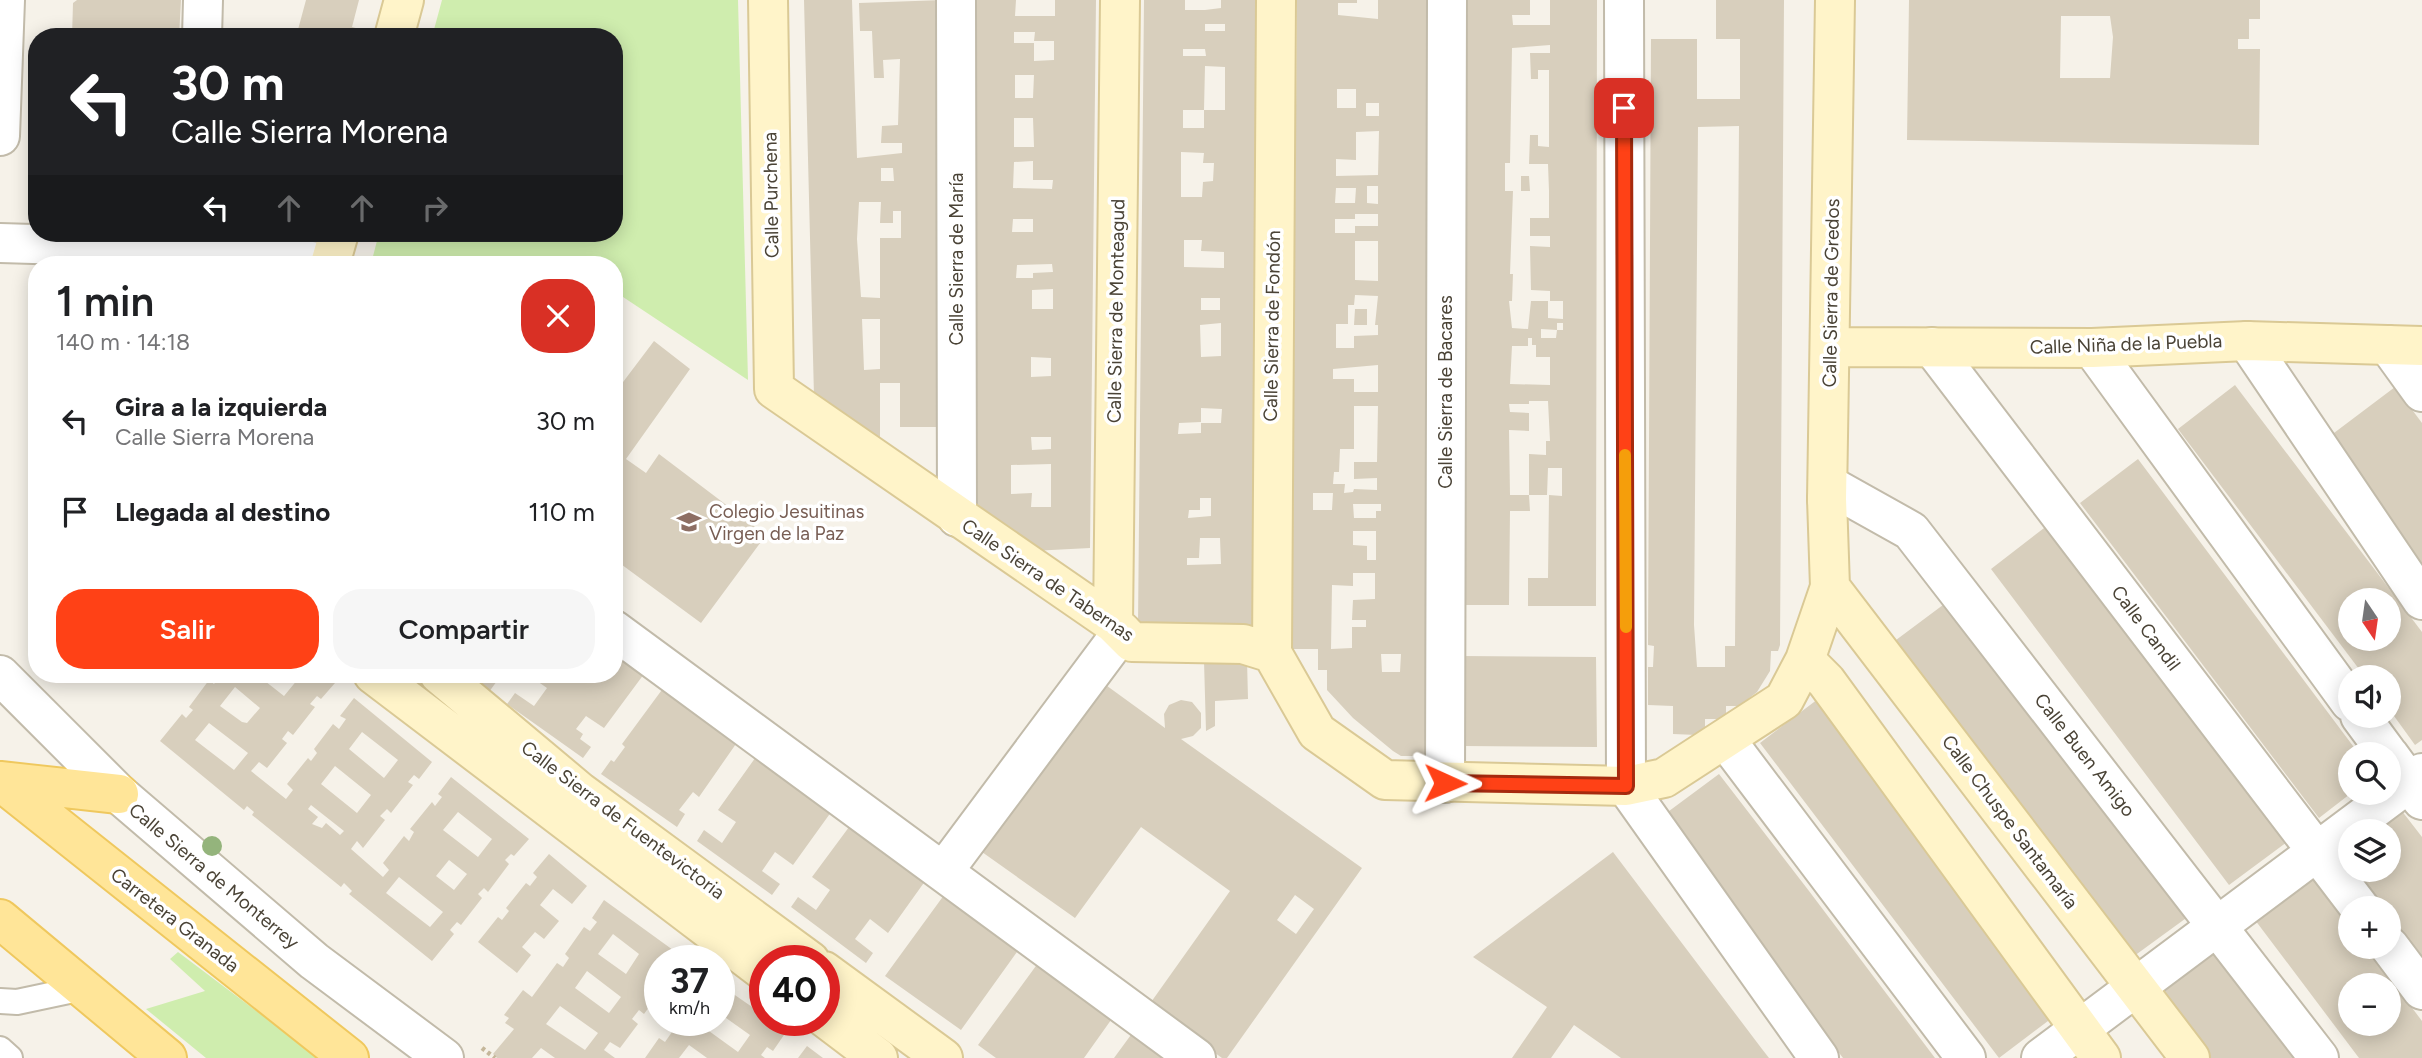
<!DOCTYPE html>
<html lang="es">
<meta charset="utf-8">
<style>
:root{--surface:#fff;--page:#f6f6f6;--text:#202124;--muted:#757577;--accent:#ff4116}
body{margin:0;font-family:Figtree,sans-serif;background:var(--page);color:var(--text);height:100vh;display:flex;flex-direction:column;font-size:26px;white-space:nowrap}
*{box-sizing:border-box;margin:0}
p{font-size:23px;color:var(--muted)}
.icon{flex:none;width:38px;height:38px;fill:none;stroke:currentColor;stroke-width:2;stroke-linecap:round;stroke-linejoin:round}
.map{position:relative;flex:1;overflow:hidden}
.details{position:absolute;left:28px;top:256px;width:595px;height:427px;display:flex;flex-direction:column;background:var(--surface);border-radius:28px;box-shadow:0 4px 18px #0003}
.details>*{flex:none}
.guide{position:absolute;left:28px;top:28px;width:595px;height:214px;border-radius:28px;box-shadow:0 4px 18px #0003;background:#202124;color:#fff;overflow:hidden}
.needle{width:46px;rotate:167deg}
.controls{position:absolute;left:2338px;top:588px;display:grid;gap:14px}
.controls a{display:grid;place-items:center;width:63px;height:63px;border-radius:50%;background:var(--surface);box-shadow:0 4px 18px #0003;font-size:35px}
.speed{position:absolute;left:644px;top:945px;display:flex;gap:14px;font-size:35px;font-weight:700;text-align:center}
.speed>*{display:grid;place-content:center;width:91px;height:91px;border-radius:50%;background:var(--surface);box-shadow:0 4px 18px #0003;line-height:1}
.speed small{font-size:18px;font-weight:400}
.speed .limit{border:10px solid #d22;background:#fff;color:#111}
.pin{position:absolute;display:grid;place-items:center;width:60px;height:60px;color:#fff;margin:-30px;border-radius:14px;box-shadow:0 4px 10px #0006}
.me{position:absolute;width:77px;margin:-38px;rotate:91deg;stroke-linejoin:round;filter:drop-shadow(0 0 5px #0008)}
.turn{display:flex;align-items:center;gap:24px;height:147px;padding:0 28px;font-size:32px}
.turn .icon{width:91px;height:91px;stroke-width:2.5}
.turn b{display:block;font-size:49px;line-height:60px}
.lanes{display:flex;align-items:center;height:66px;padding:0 28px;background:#0003;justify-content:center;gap:35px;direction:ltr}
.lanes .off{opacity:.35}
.round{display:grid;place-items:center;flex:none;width:74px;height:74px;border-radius:28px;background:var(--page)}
.head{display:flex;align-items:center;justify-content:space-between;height:119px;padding:0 28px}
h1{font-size:42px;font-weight:600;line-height:52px}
.action{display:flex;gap:14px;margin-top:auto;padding:14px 28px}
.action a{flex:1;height:80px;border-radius:28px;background:var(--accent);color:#fff;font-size:28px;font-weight:600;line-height:80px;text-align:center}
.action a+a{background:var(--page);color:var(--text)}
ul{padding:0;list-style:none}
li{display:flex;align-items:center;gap:21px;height:91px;padding:0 28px}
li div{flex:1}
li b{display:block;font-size:26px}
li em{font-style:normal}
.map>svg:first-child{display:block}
</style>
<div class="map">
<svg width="2422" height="1058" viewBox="0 0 2422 1058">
<rect width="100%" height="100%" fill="#f6f2e9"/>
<path fill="#cfedae" d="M442,0H738L748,380L614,291V264H371L379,233H614V37H432Z
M178,952L319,1058H206L146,1009L205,991L170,959Z"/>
<path fill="#d8cfbd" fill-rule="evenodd" d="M77,0H181L179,37H72L73,3Z
M306,0H359L352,27L363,30L362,37H296Z
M804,0H852L857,158L902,153V143H881L882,126L898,125L900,59L883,60L884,78H874L872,31H860L859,3L943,0L940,427H900V383H880V440L814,396ZM881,168H893L894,181H881ZM859,202H881L880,223H893V211H901V238H880V298L861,297L857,239ZM862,319H880V369L864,370Z
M975,0H1016L1015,16H1055V0H1096L1090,548L1032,551L970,509ZM1014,32H1035L1034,41H1054V60L1034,61V43H1014ZM1015,75H1034L1033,98H1015ZM1014,118H1033L1034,147H1014ZM1033,161V180H1053L1052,189L1013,188L1014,162ZM1013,219H1033V232H1012ZM1052,264L1053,272L1033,273V278H1016L1017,265ZM1053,289V309H1032V290ZM1031,357L1051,358V376L1031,377ZM1031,437H1051V449L1032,450ZM1051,464V507H1031L1032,493L1011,494V465Z
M1144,0H1185V10H1205L1221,8V0H1265L1259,626H1138ZM1205,24H1225V31H1205ZM1183,49H1205L1206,56H1183ZM1205,66L1225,67V110H1204V128H1183V110H1204ZM1181,152L1204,153L1203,163H1214L1213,181L1203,182L1202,197H1181ZM1184,240H1202L1201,251L1224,252V268L1184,267ZM1201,298H1220V310H1201ZM1221,323V356L1201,357L1200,325ZM1201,408L1222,409L1221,423H1201V433L1178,434L1179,423L1201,422ZM1200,498H1211V516L1188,518L1189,510H1200ZM1200,538H1220L1221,564L1187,565V558H1199Z
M1297,0H1357V3H1338V15L1378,19V0H1427L1425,756H1401L1393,751L1353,718L1327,690V670H1318V649H1291ZM1337,89H1356V108H1337ZM1366,103H1379V116H1366ZM1379,131L1378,175L1336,176V159L1356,160V132ZM1367,186H1378V204L1367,203ZM1336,188H1356L1355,203H1335ZM1355,214H1378V226H1355V233H1335V219H1355ZM1355,241H1378V281L1355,280ZM1355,295L1378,296L1375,325H1378V335L1354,336V348H1336V324H1348V305H1354ZM1378,365V392H1354V379H1333V369ZM1354,406H1378L1377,462H1354V479L1377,478V490L1354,489L1353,492L1344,493L1345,484H1333L1334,472H1339L1340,449H1354ZM1313,493H1333L1332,510H1313ZM1353,504H1381V511H1376V518H1354ZM1353,531H1376V560H1367V546L1353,545ZM1353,573H1375V599L1353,600L1352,620H1366V627H1352V648L1331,649L1332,585L1353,586ZM1381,654H1401L1400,672H1382Z
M1465,0H1530V15H1512L1513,25H1550V0H1597L1596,606H1528V578H1548L1549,495L1562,496V468H1548L1547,495H1529L1530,511H1510L1509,605H1461ZM1550,45V53H1530L1531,79H1538V70H1549V147L1538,146V135H1530L1529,164H1548L1549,191V218H1530V236H1550V247L1530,246L1531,290L1550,291V301H1563V319L1548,318V301H1531L1528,329L1512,328L1509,301H1512L1513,274H1510L1513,191H1505V163H1510L1512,48ZM1557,323H1563V330H1557L1556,338H1541V329L1557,330ZM1528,338H1532V345H1536V357H1550V385L1510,384L1512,346H1528ZM1529,401H1548L1550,441H1546V455L1529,454V495H1510L1509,430L1529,431V413L1510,412L1509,404H1529Z
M1716,0H1784L1780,645L1778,651H1771L1770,671L1757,692L1739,706H1726V716L1722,719H1705V730L1697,735L1673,734V706L1648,705V667H1653L1654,646L1648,645L1651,39H1697V99H1740V39H1716ZM1739,126L1735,646H1725V667H1697L1694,625L1698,127Z
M1909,0H2260V19H2249V39H2238V49H2260L2259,145L1907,140ZM2061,16H2110L2113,37L2110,78H2060Z
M1521,176H1529L1530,191H1521Z
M1355,309H1367V325H1354Z
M654,341L690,369L626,459L646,473L659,454L766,535L701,623L614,559V394Z
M2235,385L2422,632V740L2415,745L2389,709V677H2365L2178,429ZM2350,600H2389V639H2350Z
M2395,387L2422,423V569L2326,439Z
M2138,459L2359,754H2350V794L2319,818L2080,503Z
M2048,525L2287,842L2229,885L1991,569Z
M1951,599L2189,916L2130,959L1892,643Z
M614,652L644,674L604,728L586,716L576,729L583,734L580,739L591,747L583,758L507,704L515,693L534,706L547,688L527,674H614Z
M1462,656L1596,657L1597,747L1464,746Z
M1247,660L1248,699L1215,701V726L1206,731L1204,661Z
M219,674H256L284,696L298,679L291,674H324L335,683L321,699L317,696L310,704L315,707L293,735L288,731L282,739L287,743L267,768L259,762L251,771L286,799L293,790L287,784L308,758L311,761L317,753L314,749L333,724L339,729L346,719L340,716L354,698L432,762L419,779L414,775L408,782L413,785L391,813L387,809L380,816L385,820L363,848L357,841L351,849L383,877L389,870L383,863L404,836L409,841L414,832L410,829L432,802L435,806L442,797L438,794L451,777L529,839L514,856L511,854L505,860L509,864L488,892L484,888L478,894L482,898L461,925L457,922L450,930L454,934L432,961L349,894L352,891L344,883L341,887L252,815L254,812L247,806L244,810L160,741L182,714L186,718L193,710L189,707L209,680L214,684L221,675ZM235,687L260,708L247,723L242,722L220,706ZM209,723L248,753L234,770L195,740ZM362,732L398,760L384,778L349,749ZM335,766L371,795L357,813L321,784ZM311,805L344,831L340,835L326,823L322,828L312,824L318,817L308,809ZM458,812L492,839L478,857L443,830ZM449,860L467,874L454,890L436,876ZM399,877L443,912L430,927L386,893Z
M465,674H502L489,692Z
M1103,683L1165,728L1164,714L1169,705L1181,700L1192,702L1201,713V728L1193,736L1181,739L1362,868L1227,1058H1222L1149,1005L1230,891L1141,827L1075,918L982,852ZM1295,895L1314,909L1296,934L1277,920Z
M664,687L738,741L699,797L693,792L679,810L685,814L677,827L601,774L611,760L614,762L625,747L622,744Z
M1818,699L2056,1015L1999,1058L1760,743Z
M758,754L834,808L793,865L775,852L762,871L780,884L772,895L697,841L704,830L722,843L736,822L718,810Z
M1719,774L1809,891L1935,1058H1843L1661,817Z
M2398,806L2422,837V957L2389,914V908H2385L2356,870H2389V831H2364Z
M852,823L928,877L888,933L870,919L855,939L873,953L866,963L791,907L798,897L816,910L830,890L812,877Z
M1613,852L1762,1049L1769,1058H1621L1574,1025L1551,1058H1512L1547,1007L1473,957Z
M549,854L587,886L572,904L553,889L540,905L559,921L544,939L535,932L522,947L531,955L517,973L478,942L498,917L502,920L509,911L506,908L526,883L530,886L537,877L533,873Z
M2309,872L2350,926V947H2366L2422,1021V1058H2359L2252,916ZM2350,985H2389V1024H2350Z
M947,891L1022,945L961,1030L885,976Z
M604,900L684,958L660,961V992L644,1014L639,1010L632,1019L638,1024L620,1048L610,1042L604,1050L615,1058H555L541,1048L532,1058H497L493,1054L514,1029L505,1023L509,1018L504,1015L523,990L532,997L557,963L563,967L569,958L565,954L584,927L590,931L597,922L592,918ZM613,934L639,954L626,974L598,954ZM587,971L621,997L609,1013L575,988ZM560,1006L598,1033L585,1050L546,1024Z
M2211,945L2296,1058H2205L2153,989Z
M1041,959L1116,1013L1084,1058H996L978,1045Z
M719,984L765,1016V1020H770L786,1032L773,1051L767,1047L761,1055L765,1058H707L689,1045L679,1058H645L659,1038L665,1042L672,1032L666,1028L672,1020H706L702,1026L738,1052L750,1035L719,1013Z
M1136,1028L1177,1058H1114Z
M807,1046L823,1058H798Z"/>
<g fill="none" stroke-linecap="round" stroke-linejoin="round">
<g stroke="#c2bbaa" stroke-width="28">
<path id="lane" d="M0,1001L17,1002L83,988
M0,1049L10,1058"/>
</g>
<g stroke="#c2bbaa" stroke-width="42">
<path id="street" d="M956,0L957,517
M1624,0L1626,786L1819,1058
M202,37L203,0
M0,136L5,0
M0,243L198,249L330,263
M2247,341L2422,600
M2388,345L2422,392
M1932,347L2360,908
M2092,348L2350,702
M1827,499L1836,489L1911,531L2319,1058
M614,630L1196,1058
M0,675L119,794L314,961L444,1058
M2360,716L2388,754
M1726,740L1966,1058
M2389,755L2422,800
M1445,783L1447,0
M943,872L1122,632
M2389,946L2422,990
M2041,1058L2422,773"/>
</g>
<g stroke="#dac995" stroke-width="42">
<path id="secondary" d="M768,0L774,389L1113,623L1132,642L1243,644L1272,653L1317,732L1385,780L1626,786L1664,778L1784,700L1805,660L1830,587L1827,499L1835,0
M394,37L404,0
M330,264L339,233
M1831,347L2092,348L2247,341L2422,346
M1830,587L2190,1058
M1113,623L1120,0
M1272,653L1276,0
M1805,660L1826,681L2101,1058
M373,674L765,972
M439,674L580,792L810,961
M824,971L943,1058
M824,1017L878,1058"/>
</g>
<g stroke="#efc85e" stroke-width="42">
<path id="primary" d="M0,781L349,1058
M0,781L119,794
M0,919L167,1058"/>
</g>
<path stroke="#c5b79a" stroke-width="4.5" stroke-dasharray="3.5 3.5" stroke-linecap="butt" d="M482,1048L495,1058"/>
<use href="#lane" stroke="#fff" stroke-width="24"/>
<use href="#street" stroke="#fff" stroke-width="38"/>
<use href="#secondary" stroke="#fff4c9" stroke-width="38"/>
<use href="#primary" stroke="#ffe598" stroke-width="38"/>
</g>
<circle fill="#94b47c" cx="212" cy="846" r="10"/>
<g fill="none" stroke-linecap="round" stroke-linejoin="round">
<g stroke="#a62a0e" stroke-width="18">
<path id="route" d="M1445,783L1626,786L1624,108"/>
</g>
<use href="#route" stroke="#ff4116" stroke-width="12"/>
<path stroke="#f59e0b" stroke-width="12" d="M1625,455L1626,627"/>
</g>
<defs>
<g id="school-bare" transform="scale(1.89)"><path d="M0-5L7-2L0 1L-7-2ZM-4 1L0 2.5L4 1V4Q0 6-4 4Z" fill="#8d6e63" stroke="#fff" stroke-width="2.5" paint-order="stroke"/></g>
</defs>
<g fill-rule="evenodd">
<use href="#school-bare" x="689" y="522"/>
</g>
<g text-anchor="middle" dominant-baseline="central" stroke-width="7" stroke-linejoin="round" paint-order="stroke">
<g font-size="19" fill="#4a4336" stroke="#fff">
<text transform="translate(771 195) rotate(-91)">Calle Purchena</text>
<text transform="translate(956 259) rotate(-90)">Calle Sierra de María</text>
<text transform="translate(1831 293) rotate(-89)">Calle Sierra de Gredos</text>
<text transform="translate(1116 311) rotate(-89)">Calle Sierra de Monteagud</text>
<text transform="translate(1272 326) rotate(-89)">Calle Sierra de Fondón</text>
<text transform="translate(2126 344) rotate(-2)">Calle Niña de la Puebla</text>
<text transform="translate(1445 392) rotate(-90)">Calle Sierra de Bacares</text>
<text transform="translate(1048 580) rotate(34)">Calle Sierra de Tabernas</text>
<text transform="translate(2146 628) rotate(53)">Calle Candil</text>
<text transform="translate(2085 755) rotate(52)">Calle Buen Amigo</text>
<text transform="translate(623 820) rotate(37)">Calle Sierra de Fuentevictoria</text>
<text transform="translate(2010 822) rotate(53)">Calle Chuspe Santamaría</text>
<text transform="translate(214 876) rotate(40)">Calle Sierra de Monterrey</text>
<text transform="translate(175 920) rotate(38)">Carretera Granada</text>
</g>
<g font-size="19" fill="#785e54" stroke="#fff" text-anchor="start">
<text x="709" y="511">Colegio Jesuitinas<tspan x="709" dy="22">Virgen de la Paz</tspan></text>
</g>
</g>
</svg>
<div class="controls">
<a><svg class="needle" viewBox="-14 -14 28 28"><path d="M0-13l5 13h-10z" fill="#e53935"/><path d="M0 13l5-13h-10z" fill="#757577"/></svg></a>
<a><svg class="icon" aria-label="sound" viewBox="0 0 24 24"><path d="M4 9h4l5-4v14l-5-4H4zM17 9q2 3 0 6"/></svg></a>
<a><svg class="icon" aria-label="search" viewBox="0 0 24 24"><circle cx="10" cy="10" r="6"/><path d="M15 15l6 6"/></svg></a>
<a><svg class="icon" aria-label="layers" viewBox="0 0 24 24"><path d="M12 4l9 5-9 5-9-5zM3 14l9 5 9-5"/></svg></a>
<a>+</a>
<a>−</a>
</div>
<div class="speed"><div>37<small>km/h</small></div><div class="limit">40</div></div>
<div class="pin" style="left:1624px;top:108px;background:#d93025"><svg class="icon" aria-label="arrive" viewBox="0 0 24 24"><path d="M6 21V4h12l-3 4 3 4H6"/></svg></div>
<svg class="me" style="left:1445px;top:783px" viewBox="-20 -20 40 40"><path d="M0-17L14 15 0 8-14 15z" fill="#ff4116" stroke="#fff" stroke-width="4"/></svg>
<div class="guide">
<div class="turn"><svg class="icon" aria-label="left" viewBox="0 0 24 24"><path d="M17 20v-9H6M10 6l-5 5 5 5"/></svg><div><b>30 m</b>Calle Sierra Morena</div></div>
<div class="lanes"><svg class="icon" aria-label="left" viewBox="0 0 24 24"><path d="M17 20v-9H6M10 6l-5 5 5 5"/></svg><svg class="icon off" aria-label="ahead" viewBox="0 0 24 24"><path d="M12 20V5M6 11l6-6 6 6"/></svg><svg class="icon off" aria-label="ahead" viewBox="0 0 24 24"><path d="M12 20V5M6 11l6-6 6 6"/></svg><svg class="icon off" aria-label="right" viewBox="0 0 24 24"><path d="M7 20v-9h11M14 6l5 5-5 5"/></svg></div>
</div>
<section class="details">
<div class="head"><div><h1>1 min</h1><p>140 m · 14:18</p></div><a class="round" style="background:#d93025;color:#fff"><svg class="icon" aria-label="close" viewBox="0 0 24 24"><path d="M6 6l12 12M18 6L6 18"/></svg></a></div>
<ul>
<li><svg class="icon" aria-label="left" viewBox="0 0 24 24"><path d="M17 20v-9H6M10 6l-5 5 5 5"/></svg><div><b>Gira a la izquierda</b><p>Calle Sierra Morena</p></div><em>30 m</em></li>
<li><svg class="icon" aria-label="arrive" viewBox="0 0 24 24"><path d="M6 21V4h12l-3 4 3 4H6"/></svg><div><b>Llegada al destino</b></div><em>110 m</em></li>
</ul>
<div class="action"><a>Salir</a><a>Compartir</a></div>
</section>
</div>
